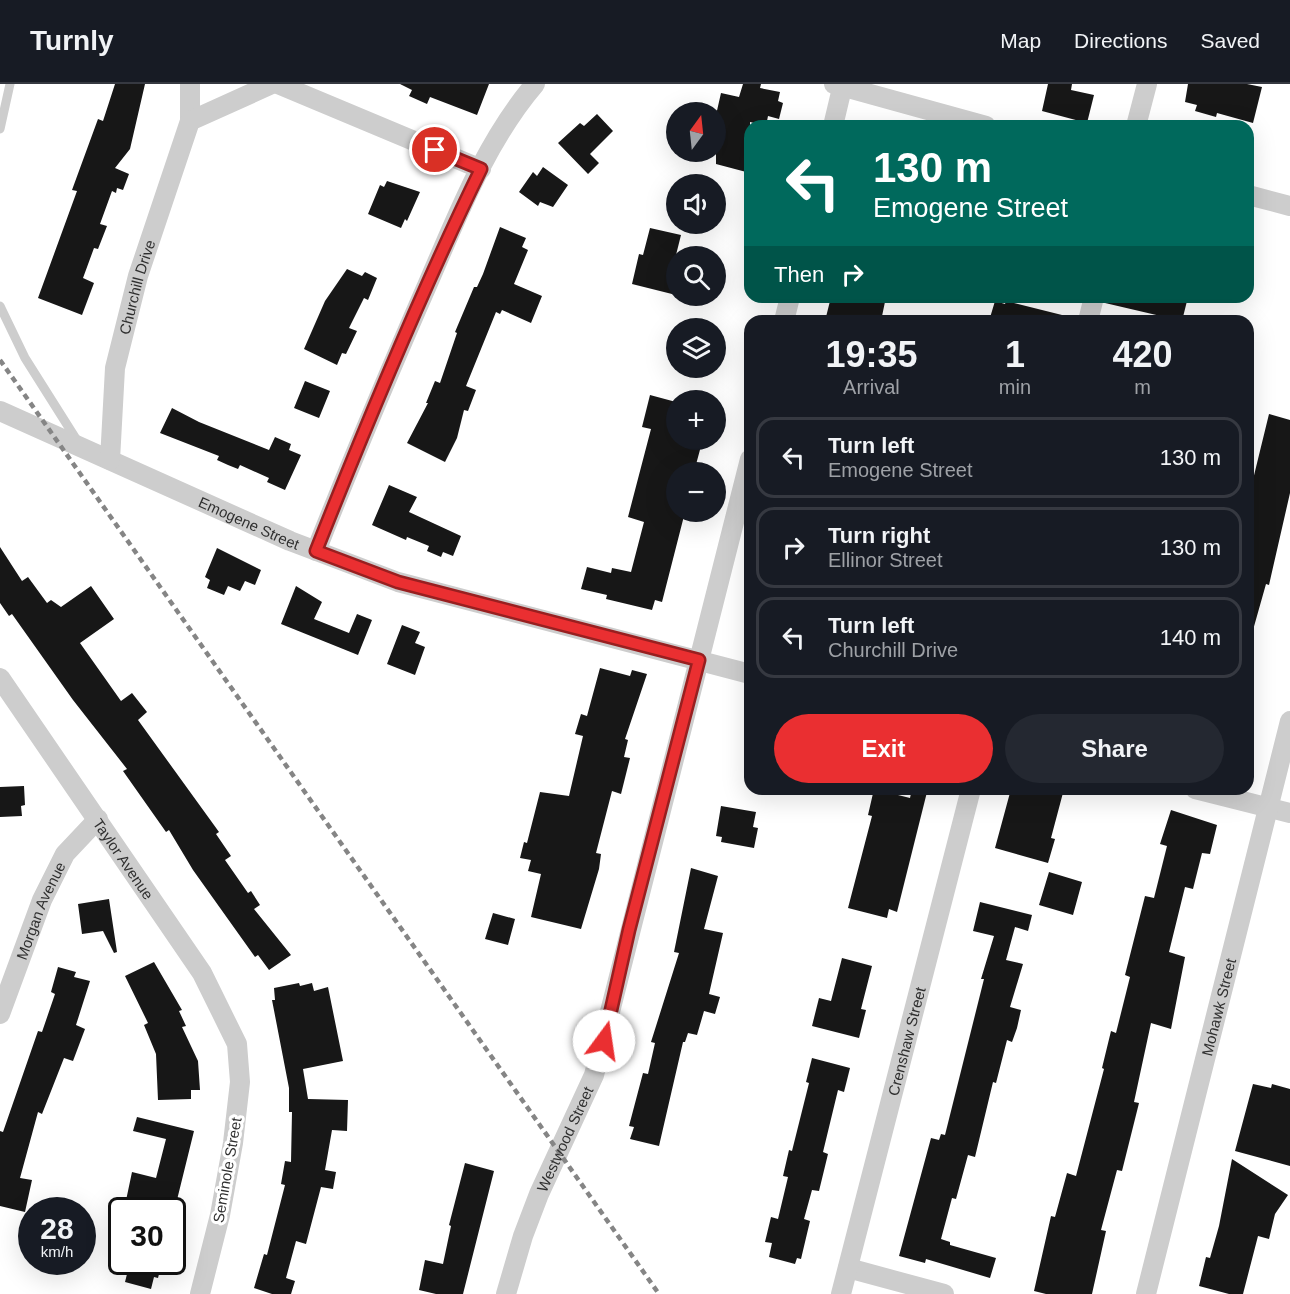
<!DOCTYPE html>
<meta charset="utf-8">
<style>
:root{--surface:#171b24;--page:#242831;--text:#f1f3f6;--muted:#9ea1a6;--line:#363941;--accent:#ea2f31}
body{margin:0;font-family:Helvetica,sans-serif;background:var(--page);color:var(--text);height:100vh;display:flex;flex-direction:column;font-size:22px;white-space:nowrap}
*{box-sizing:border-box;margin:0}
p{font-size:20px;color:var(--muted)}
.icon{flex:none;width:33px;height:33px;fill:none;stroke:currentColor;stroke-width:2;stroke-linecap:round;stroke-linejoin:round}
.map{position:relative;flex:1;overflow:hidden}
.panel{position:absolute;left:744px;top:231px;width:510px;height:480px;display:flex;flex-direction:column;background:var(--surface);border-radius:18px;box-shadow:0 6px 24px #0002}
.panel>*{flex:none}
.guide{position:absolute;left:744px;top:36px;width:510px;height:183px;border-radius:18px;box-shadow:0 6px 24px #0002;background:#00695c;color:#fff;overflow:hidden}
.needle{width:39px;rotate:15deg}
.controls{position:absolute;left:666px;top:18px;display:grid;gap:12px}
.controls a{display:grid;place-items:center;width:60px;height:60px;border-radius:50%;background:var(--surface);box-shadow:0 6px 24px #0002;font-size:30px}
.speed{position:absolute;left:18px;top:1113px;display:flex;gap:12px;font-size:30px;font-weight:700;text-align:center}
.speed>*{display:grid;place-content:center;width:78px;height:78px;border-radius:50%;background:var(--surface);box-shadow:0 6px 24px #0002;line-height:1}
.speed small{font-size:15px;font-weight:400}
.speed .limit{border:3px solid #111;border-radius:9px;background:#fff;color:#111}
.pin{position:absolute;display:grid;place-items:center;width:51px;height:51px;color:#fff;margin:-26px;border:3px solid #fff;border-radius:50%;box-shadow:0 2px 6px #0007}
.me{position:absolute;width:66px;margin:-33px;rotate:14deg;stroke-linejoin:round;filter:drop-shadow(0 0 4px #0008)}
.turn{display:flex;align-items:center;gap:21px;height:126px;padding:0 30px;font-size:27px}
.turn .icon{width:78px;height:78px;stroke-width:2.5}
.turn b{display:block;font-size:42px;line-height:51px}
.then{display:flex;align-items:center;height:57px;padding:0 30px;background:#0003;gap:12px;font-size:22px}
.eta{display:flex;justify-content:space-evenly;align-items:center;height:102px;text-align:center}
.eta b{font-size:36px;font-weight:600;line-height:42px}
.cta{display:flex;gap:12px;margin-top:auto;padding:12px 30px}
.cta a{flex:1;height:69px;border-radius:36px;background:var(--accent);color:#fff;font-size:24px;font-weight:600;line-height:69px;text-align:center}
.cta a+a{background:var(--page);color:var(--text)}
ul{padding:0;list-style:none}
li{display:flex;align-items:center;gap:18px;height:81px;margin:0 12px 9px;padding:0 18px;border:3px solid var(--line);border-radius:18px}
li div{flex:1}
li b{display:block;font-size:22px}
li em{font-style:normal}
header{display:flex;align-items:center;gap:36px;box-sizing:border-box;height:84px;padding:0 30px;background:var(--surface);border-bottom:2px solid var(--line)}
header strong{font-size:28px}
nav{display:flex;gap:33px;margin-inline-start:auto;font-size:21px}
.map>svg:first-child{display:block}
</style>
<header>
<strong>Turnly</strong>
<nav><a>Map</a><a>Directions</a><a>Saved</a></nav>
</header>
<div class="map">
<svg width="1290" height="1210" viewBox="0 0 1290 1210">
<rect width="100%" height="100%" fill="#fff"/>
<path fill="#171717" d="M115,0H145L130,65L115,84L129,90L123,106L117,104L116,109L112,107L100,140L107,142L98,165L94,164L83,194L94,199L82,231L38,214L77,107L72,106L98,35L103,37Z
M400,0H489L477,31L430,13L427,20L409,12L412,6Z
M743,0H761L760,4L780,8L778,17L783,19L779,35L768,32L766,42L750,38V89L716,80V31L721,9L739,13Z
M1048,0H1072L1071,6L1094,11L1087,39L1042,27Z
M1188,0H1247L1262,3L1253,39L1217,29L1216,33L1195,27L1197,21L1185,18Z
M597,30L613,47L590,70L599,79L588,90L558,59L580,39L584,42Z
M543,83L568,101L553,123L540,118L538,122L519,108L533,88L537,92Z
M387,97L420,108L407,137L405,135L401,144L368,130L380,101L384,103Z
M500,143L526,154L522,163L528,166L514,200L542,212L531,239L502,226L500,230L496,228L466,302L476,306L468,327L464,326L457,354L445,378L407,359L428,319H426L435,297L440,299L457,249L455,248L474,203H477L483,190Z
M650,144L681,151L676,171V211L632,200L639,170L643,171Z
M347,185L362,192L365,188L377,194L368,216L364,214L349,244L357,247L346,270L342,269L337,281L304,265L325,217Z
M831,213H886L881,237H825Z
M1106,213H1188L1182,237L1105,219Z
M995,217L1005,220L1006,217L1062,231L1061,237H989Z
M305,297L330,307L319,334L294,324Z
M650,311L676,318V356H696L695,360L701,362L694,388H676V428H685L662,518L655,516L652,526L606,515L607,511L581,505L587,483L611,489L612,484L631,488L644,438L628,433L651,345L642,343Z
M172,324L199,338L269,366L275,353L291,360L289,366L301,371L285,406L267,398L269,394L240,381L238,385L228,381L217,376L219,372L160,349Z
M1269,330L1290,336V409L1269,501L1266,500L1253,546L1248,545V416Z
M389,401L417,413L409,428L461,452L453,472L443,468L441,473L427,467L429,462L407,453L406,456L372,441Z
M0,463L22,497L28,493L47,519L51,516L61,523L91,502L114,535L80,559L121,617L132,609L147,628L138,636L219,748L216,750L231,772L225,776L248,809L251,807L260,821L254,825L291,871L269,886L258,871L255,873L193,786L169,746L166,748L123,687L127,685L73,616L12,530L9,532L0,519Z
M217,464L261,486L255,501L245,497L240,507L228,502L224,511L207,504L210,496L205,493Z
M296,502L322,518L314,535L349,549L357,530L372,536L358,571L281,540Z
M402,541L420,548L415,559L425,563L415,591L387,580Z
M600,584L630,592L632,586L647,590L625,655L628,656L624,673L630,674L621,710L612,707L596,769L601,770L599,785L581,845L531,833L541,790L528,787L531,776L520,774L524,758L527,759L540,708L569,712L583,652L575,650L581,630L587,632Z
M24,702L25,721L21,722L22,732L0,733V703Z
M874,705L910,714L912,705L927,708L897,828L889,825L887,834L848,824L872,732L868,731Z
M1011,705H1064L1051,754L1055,755L1048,779L995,764Z
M721,722L756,728L753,743L758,744L754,764L721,758L722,753L716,752Z
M1171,726L1217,741L1210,770L1202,769L1193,805L1185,803L1169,868L1185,873L1171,945L1151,939L1134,1018L1139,1019L1122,1087L1117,1086L1101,1146L1106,1147L1092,1210H1046L1034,1207L1051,1132L1055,1133L1067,1089L1076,1092L1104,985L1102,984L1111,947L1116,949L1130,893L1125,891L1145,812L1154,814L1167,762L1160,760Z
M691,784L718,792L704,845L723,849L709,910L720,913L715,930L704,927L697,951L688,949L685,958H683L659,1062L630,1055L634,1043L629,1042L643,989L648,990L655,959L651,958L679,869L674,868Z
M1049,788L1082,798L1073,831L1039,821Z
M109,815L117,868L114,869L103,847L82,850L78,820Z
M980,818L1032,831L1028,847L1015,843L1006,876L1023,880L1010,923L1021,926L1017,944L1012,958L1007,956L996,999L993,998L975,1073L968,1071L956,1115L952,1114L941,1155L950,1158V1161L996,1174L990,1194L926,1175L925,1179L899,1172L931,1054L939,1056L941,1050L945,1051L984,895H981L994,852L973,847Z
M493,829L515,835L508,861L485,855Z
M842,874L872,882L861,925L866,926L859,954L812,942L819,914L831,917Z
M154,878L182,926L179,927L186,942L182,943L198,977L200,1006H191V1015L158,1016L156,970L144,941L148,939L125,892Z
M58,883L76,888L74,893L90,897L76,941L85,945L73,977L64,974L42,1030L38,1028L20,1094L32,1096L25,1128L0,1122V1047L3,1048L38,947L42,948L55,910L51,908Z
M299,899L300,902L312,899L314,907L328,903L343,977L303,985L308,1015L348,1016L347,1047L332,1046L325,1086L336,1088L333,1105L321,1103L306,1160L296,1157L286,1194L295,1197L291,1210H272L254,1204L264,1170L267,1171L285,1101L281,1100L285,1077L291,1078L292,1028H289V1004L272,916H275L274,904Z
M812,974L850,984L844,1008L838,1006L823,1068L828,1070L819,1107L812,1106L804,1135L810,1137L801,1175L797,1174L795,1180L769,1173L772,1159L765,1158L771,1133L778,1135L788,1093L783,1092L789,1066L792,1067L809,999L806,998Z
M1253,1000L1271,1004L1272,1000L1290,1005V1082L1235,1067Z
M137,1033L194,1047L174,1128L124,1126L132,1088L156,1094L166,1055L133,1047Z
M1232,1075L1288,1111L1275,1130L1269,1155L1258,1152L1243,1210H1229L1199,1202L1206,1173L1210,1174L1219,1142Z
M465,1079L494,1087L463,1210H436L419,1206L425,1176L443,1180L451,1142L449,1141Z
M116,1178H162L158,1194L154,1193L151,1205L125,1198L128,1186L115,1183Z"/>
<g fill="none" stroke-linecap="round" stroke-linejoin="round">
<path stroke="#cdcdcd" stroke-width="9" d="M0,45L10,0
M0,222L25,274L78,358"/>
<g stroke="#cdcdcd" stroke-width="20">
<path d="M278,0L481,85"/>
<path d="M834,0L986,42"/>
<path d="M190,37V0"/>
<path d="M833,42L843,0"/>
<path d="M1136,42L1147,0"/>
<path d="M1248,111L1290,122"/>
<path d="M784,237L790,213"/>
<path d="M1088,237L1094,213"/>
<path id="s1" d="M0,327L290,457L398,498L750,590"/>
<path id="s2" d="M110,376L115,284L138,192L190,37L272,0"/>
<path d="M316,467C352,376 390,286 429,197C458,130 487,56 535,0"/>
<path id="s3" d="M0,594L202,889L237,960L240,998L233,1059L220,1131L200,1210"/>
<path d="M1195,705L1290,729"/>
<path id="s4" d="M0,930L42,816L65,770L98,735"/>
<path d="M848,1184L944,1210"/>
<path id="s5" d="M506,1210L523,1152L539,1110L594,991L750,375"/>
<path id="s6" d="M841,1210L971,705"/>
<path id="s7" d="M1146,1210L1290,637"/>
</g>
<path stroke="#858585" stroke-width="4.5" stroke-dasharray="6 4.5" stroke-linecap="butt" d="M0,276L659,1210"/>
</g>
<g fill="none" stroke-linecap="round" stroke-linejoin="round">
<g stroke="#981f20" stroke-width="15">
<path id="route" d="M435,66L481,85C420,210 367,338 316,467L398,498L699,576L629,846L604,957"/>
</g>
<use href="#route" stroke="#ea2f31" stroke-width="10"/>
</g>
<g text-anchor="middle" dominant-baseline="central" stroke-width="6" stroke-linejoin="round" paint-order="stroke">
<g font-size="15" fill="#303030" stroke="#fff">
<text stroke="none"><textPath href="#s2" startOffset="176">Churchill Drive</textPath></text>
<text stroke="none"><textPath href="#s1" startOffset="273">Emogene Street</textPath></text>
<text stroke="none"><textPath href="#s3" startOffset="219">Taylor Avenue</textPath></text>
<text stroke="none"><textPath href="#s4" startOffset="111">Morgan Avenue</textPath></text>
<text stroke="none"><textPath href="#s7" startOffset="296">Mohawk Street</textPath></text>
<text stroke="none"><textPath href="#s6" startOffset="261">Crenshaw Street</textPath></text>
<text stroke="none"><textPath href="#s5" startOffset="166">Westwood Street</textPath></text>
<text transform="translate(227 1086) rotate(-80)">Seminole Street</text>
</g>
</g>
</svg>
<div class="controls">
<a><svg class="needle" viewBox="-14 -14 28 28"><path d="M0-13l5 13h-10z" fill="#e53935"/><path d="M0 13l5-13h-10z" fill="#9ea1a6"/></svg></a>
<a><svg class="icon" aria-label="sound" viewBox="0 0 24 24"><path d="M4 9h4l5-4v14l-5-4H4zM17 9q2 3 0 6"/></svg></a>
<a><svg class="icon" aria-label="search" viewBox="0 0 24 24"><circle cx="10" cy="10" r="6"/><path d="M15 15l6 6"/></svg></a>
<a><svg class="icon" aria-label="layers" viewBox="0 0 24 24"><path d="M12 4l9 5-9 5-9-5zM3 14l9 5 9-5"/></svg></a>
<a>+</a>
<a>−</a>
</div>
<div class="speed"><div>28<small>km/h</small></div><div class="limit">30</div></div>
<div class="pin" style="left:435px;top:66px;background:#d93025"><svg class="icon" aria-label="arrive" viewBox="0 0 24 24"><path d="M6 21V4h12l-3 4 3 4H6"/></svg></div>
<svg class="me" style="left:604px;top:957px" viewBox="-20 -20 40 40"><circle r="19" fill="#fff"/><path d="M0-13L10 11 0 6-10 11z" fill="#ea2f31"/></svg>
<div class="guide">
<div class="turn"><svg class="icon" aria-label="left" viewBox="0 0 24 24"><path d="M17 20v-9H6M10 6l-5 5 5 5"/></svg><div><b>130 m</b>Emogene Street</div></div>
<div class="then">Then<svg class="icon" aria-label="right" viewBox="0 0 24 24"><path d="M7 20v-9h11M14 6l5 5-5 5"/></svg></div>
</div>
<section class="panel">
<div class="eta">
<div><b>19:35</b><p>Arrival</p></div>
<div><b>1</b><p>min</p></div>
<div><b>420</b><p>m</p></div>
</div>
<ul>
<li><svg class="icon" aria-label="left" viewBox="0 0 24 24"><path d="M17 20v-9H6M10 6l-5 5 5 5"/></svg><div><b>Turn left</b><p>Emogene Street</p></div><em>130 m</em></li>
<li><svg class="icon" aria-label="right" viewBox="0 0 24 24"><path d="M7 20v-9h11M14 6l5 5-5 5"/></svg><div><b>Turn right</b><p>Ellinor Street</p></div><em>130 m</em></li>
<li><svg class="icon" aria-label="left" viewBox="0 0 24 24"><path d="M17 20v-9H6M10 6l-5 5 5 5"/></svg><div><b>Turn left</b><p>Churchill Drive</p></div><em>140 m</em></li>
</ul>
<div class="cta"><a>Exit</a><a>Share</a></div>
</section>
</div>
